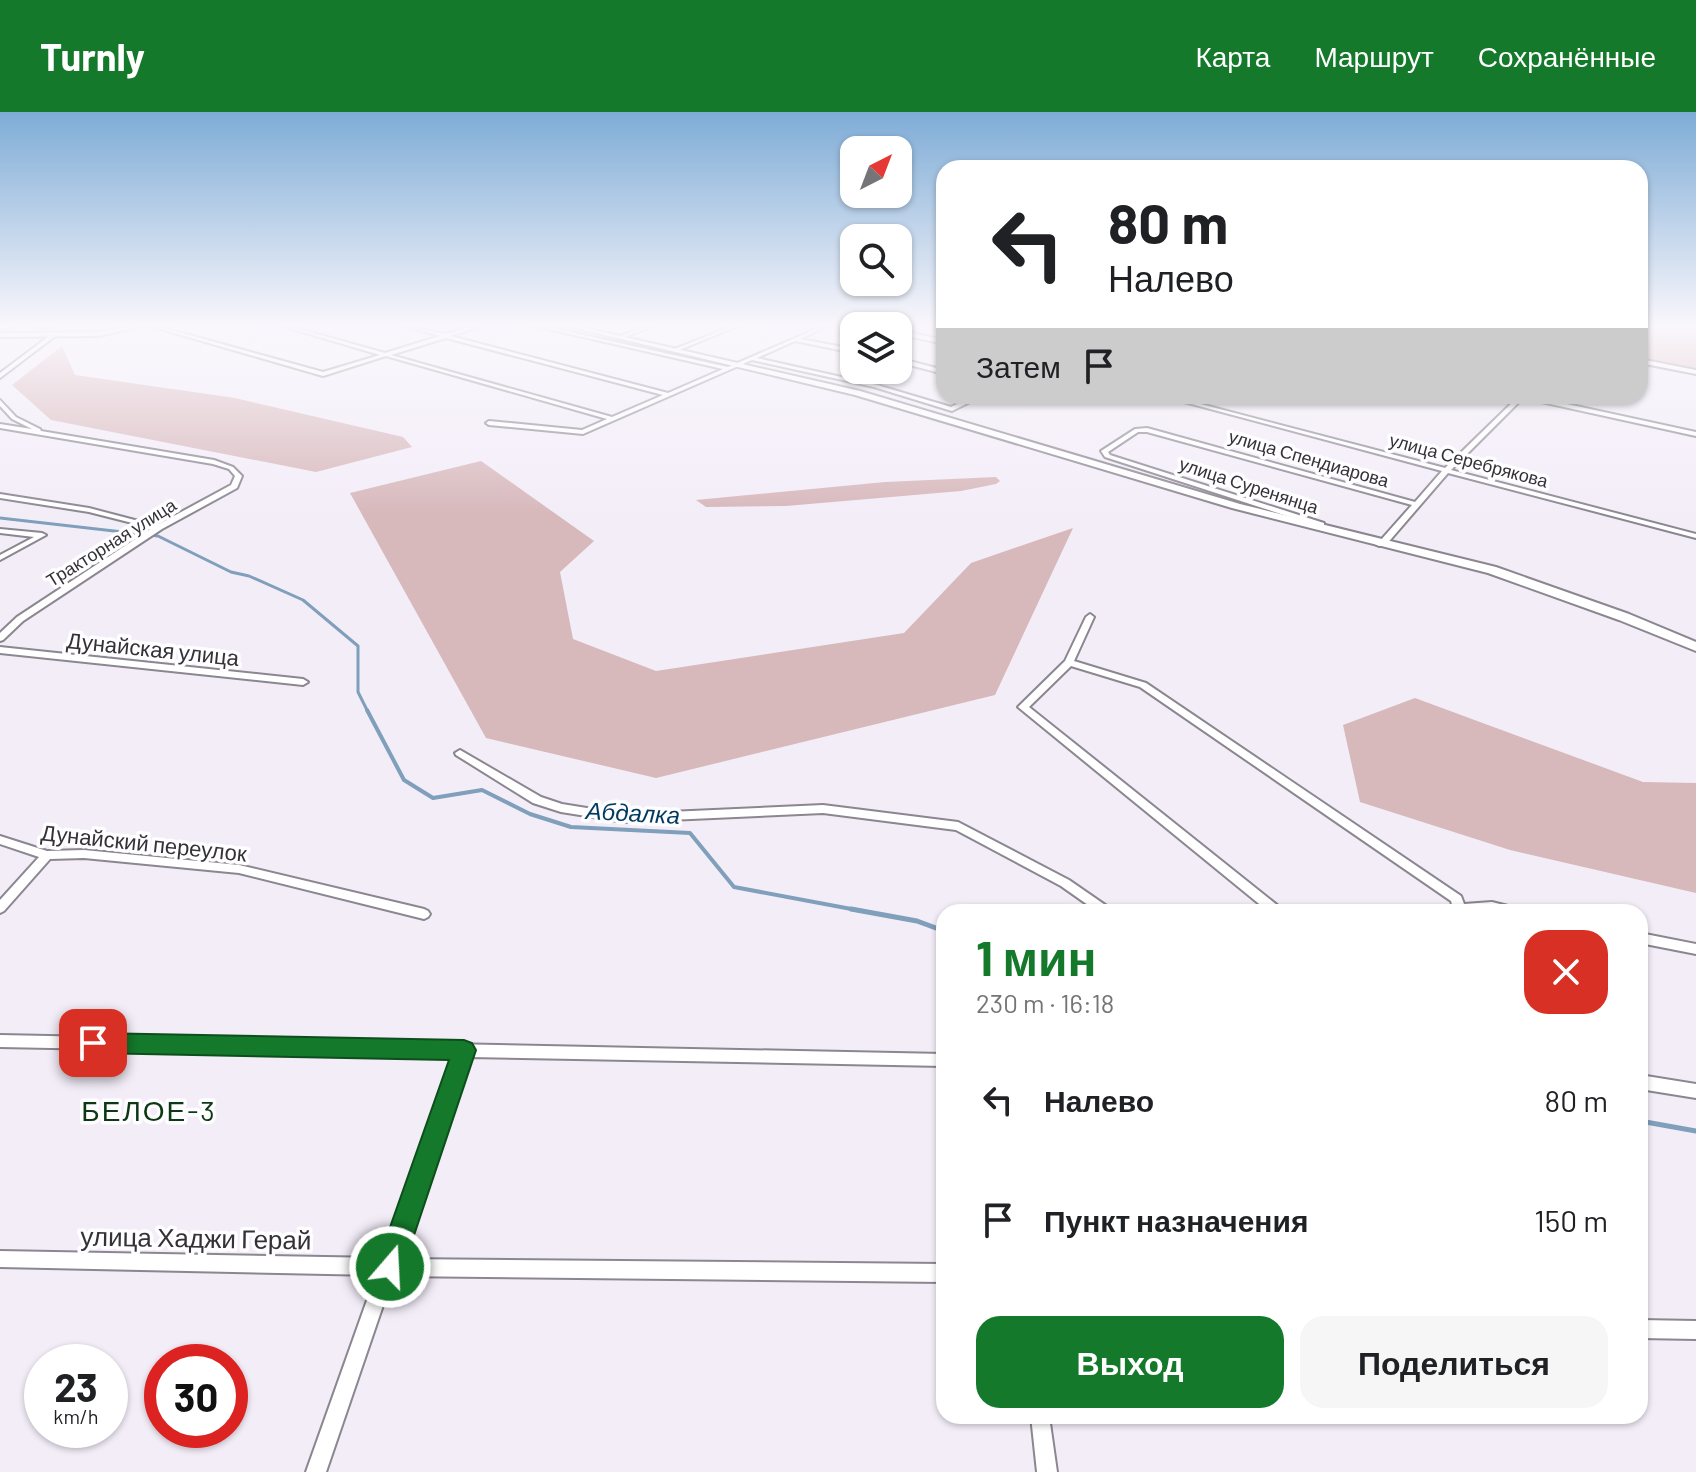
<!DOCTYPE html>
<html lang="ru">
<meta charset="utf-8">
<style>
:root{--surface:#fff;--page:#f6f6f6;--text:#202124;--muted:#757577;--accent:#14792b}
body{margin:0;font-family:Barlow,sans-serif;background:var(--page);color:var(--text);height:100vh;display:flex;flex-direction:column;font-size:30px;white-space:nowrap}
*{box-sizing:border-box;margin:0}
p{font-size:26px;color:var(--muted)}
.icon{flex:none;width:44px;height:44px;fill:none;stroke:currentColor;stroke-width:2;stroke-linecap:round;stroke-linejoin:round}
.map{position:relative;flex:1;overflow:hidden}
.sheet{position:absolute;left:936px;top:792px;width:712px;height:520px;display:flex;flex-direction:column;background:var(--surface);border-radius:24px;box-shadow:0 2px 6px #0004}
.sheet>*{flex:none}
.hud{position:absolute;left:936px;top:48px;width:712px;height:244px;border-radius:24px;box-shadow:0 2px 6px #0004;background:#fff;color:var(--text);overflow:hidden}
.needle{width:52px;rotate:42deg}
.buttons{position:absolute;left:840px;top:24px;display:grid;gap:16px}
.buttons a{display:grid;place-items:center;width:72px;height:72px;border-radius:16px;background:var(--surface);box-shadow:0 2px 6px #0004;font-size:40px}
.speed{position:absolute;left:24px;top:1232px;display:flex;gap:16px;font-size:40px;font-weight:700;text-align:center}
.speed>*{display:grid;place-content:center;width:104px;height:104px;border-radius:50%;background:var(--surface);box-shadow:0 2px 6px #0004;line-height:1}
.speed small{font-size:20px;font-weight:400}
.speed .limit{border:12px solid #d22;background:#fff;color:#111}
.pin{position:absolute;display:grid;place-items:center;width:68px;height:68px;color:#fff;margin:-34px;border-radius:16px;box-shadow:0 4px 12px #0006}
.me{position:absolute;width:88px;margin:-44px;rotate:19deg;stroke-linejoin:round;filter:drop-shadow(0 0 6px #0008)}
.turn{display:flex;align-items:center;gap:28px;height:168px;padding:0 40px;font-size:36px}
.turn .icon{width:104px;height:104px;stroke-width:2.5}
.turn b{display:block;font-size:56px;line-height:68px}
.then{display:flex;align-items:center;height:76px;padding:0 40px;background:#0003;gap:16px;font-size:30px}
.round{display:grid;place-items:center;flex:none;width:84px;height:84px;border-radius:24px;background:var(--page)}
.head{display:flex;align-items:center;justify-content:space-between;height:136px;padding:0 40px}
h1{font-size:48px;font-weight:700;line-height:60px;color:var(--accent)}
.primary-button{display:flex;gap:16px;margin-top:auto;padding:16px 40px}
.primary-button a{flex:1;height:92px;border-radius:24px;background:var(--accent);color:#fff;font-size:32px;font-weight:700;line-height:92px;text-align:center}
.primary-button a+a{background:var(--page);color:var(--text)}
ul{padding:0;list-style:none}
li{display:flex;align-items:center;gap:24px;height:120px;padding:0 40px}
li div{flex:1}
li b{display:block;font-size:30px}
li em{font-style:normal}
header{display:flex;align-items:center;gap:48px;box-sizing:border-box;height:112px;padding:0 40px;background:var(--accent);color:#fff}
header strong{font-size:38px}
nav{display:flex;gap:44px;margin-inline-start:auto;font-size:28px}
.map>svg:first-child{display:block}
</style>
<header>
<strong>Turnly</strong>
<nav><a>Карта</a><a>Маршрут</a><a>Сохранённые</a></nav>
</header>
<div class="map">
<svg width="1696" height="1360" viewBox="0 0 1696 1360">
<rect width="100%" height="100%" fill="#f3edf8"/>
<path fill="#d7b8bb" d="M1640,214H1696V256L1640,246Z
M62,234L75,263L235,286L403,325L412,335L316,360L51,308L12,273Z
M481,349L594,429L560,460L573,527L656,559L904,521L971,451L1073,416L995,583L656,666L486,626L350,381Z
M996,365L1000,369L996,372L961,379L786,394L706,395L696,388L885,370Z
M1415,586L1643,670L1696,671V781L1510,738L1360,690L1343,613Z"/>
<g fill="none" stroke-linecap="round" stroke-linejoin="round">
<path stroke="#7f9fba" stroke-width="3" d="M0,406L158,424L231,460L249,464L303,488L358,534V580L368,600"/>
<path stroke="#7f9fba" stroke-width="4" d="M367,598L404,668L433,686L482,678L530,702L571,715L690,721L734,775L862,799"/>
<path stroke="#7f9fba" stroke-width="5" d="M851,797L917,809L944,819
M1640,1009L1696,1019"/>
<g stroke="#8b8690" stroke-width="4">
<path id="minor" d="M0,214H14L0,218Z
M32,214H53L50,216Z
M150,214H157L323,260L380,243L282,214H288L385,241L440,224L406,214L446,222L474,214H480L451,224L668,281L723,257L535,214H543L728,255L823,214H828L800,227L854,237V241L795,229L757,246L877,273L951,295L974,284H982L952,299L874,275L752,248L583,322L489,313L486,311L489,309L582,318L607,307L386,244L323,264ZM446,226L663,283L612,305L391,243Z
M648,214H654L622,226L617,225Z
M732,214H738L677,239L672,238Z
M898,218L944,228V232L898,222Z
M53,221L58,222L0,266V261Z
M898,246L944,258V262L898,250Z
M1640,247L1696,258V262L1640,251Z
M1519,284H1530L1696,320V324L1523,286L1451,358L1696,422V426L1448,361L1385,434H1379L1371,430L1375,428L1380,429L1412,393L1147,320H1138L1108,340L1110,343L1324,411V415H1321L1105,345L1101,339L1135,317L1147,316L1415,390L1442,359L1184,290L1189,289L1445,356Z
M0,288L16,305L40,317L41,319L214,348L233,355L242,364L237,376L162,417L23,509L3,528L0,529V521L17,505L152,416L89,400L0,386V382L89,396L150,412H159L231,373L235,364L229,357L213,352L0,316V312L32,317L12,307L0,294Z
M0,417L42,421L46,423L0,448V443L34,425L0,421Z
M1090,502L1094,505L1074,549L1146,571L1461,784L1464,792L1492,790L1520,797L1522,800H1454L1451,789L1140,575L1071,554L1029,595L1282,797L1284,800H1269L1018,595L1065,549L1086,505Z
M0,535L303,567L308,570L303,573L0,541Z
M460,638L541,685L562,692L624,702L823,693L958,710L1069,768L1111,797L1113,800H1098L1061,774L956,718L823,701L624,710L561,700L533,691L456,643L455,641Z
M0,724L47,739L84,738L239,753L424,797L428,799L430,802L428,805L424,807L239,761L84,746L50,747L4,799L0,801V788L39,745L0,732Z
M1640,821L1696,832V842L1640,831Z
M0,923L944,942V954L469,945L399,1147L944,1152V1170L393,1164L326,1360H306L376,1163L0,1155V1139L382,1146L455,944L0,935Z
M1640,963L1696,972V986L1640,977Z
M1640,1208L1696,1209V1227L1640,1226Z
M1031,1304H1049L1057,1360H1037Z"/>
</g>
<g stroke="#8b8690" stroke-width="4">
<path id="secondary" d="M130,214H142L99,224L0,225V221L99,220Z
M567,214H577L860,279L1240,392L1496,455L1629,502L1696,530V539L1619,508L1488,461L1232,396L855,283Z"/>
</g>
<use href="#minor" fill="#fff" fill-rule="evenodd"/>
<use href="#secondary" fill="#fff" fill-rule="evenodd"/>
</g>
<linearGradient id="sky" x2="0" y2="1"><stop stop-color="#7eacd6"/><stop offset="0.53" stop-color="#faf7fc"/><stop offset="1" stop-color="#faf7fc" stop-opacity="0"/></linearGradient>
<rect width="1696" height="404" fill="url(#sky)"/>
<path fill="#14792b" stroke="#0d4f1c" stroke-width="2" d="M93,921L464,928L472,931L476,938L400,1165L390,1169L380,1165L376,1155L449,948L93,941L84,938L81,931L84,924Z"/>
<g text-anchor="middle" dominant-baseline="central" stroke-width="7" stroke-linejoin="round" paint-order="stroke">
<g font-size="18" fill="#343237" stroke="#fefdff">
<text transform="translate(1309 346) rotate(16)">улица Спендиарова</text>
<text transform="translate(1469 348) rotate(15)">улица Серебрякова</text>
<text transform="translate(1249 373) rotate(18)">улица Суренянца</text>
<text transform="translate(111 430) rotate(-32)">Тракторная улица</text>
</g>
<g font-size="22" fill="#343237" stroke="#fefdff">
<text transform="translate(153 536) rotate(6)">Дунайская улица</text>
<text transform="translate(144 730) rotate(6)">Дунайский переулок</text>
</g>
<g font-size="24" font-style="italic" fill="#003a5e" stroke="#fefdff">
<text transform="translate(633 700) rotate(3)">Абдалка</text>
</g>
<g font-size="26" fill="#343237" stroke="#fefdff">
<text transform="translate(196 1125) rotate(1)">улица Хаджи Герай</text>
</g>
<g font-size="28" letter-spacing="2" fill="#0c3914" stroke="#fefdff">
<text x="149" y="998">БЕЛОЕ-3</text>
</g>
</g>
</svg>
<div class="buttons">
<a><svg class="needle" viewBox="-14 -14 28 28"><path d="M0-13l5 13h-10z" fill="#e53935"/><path d="M0 13l5-13h-10z" fill="#757577"/></svg></a>
<a><svg class="icon" aria-label="search" viewBox="0 0 24 24"><circle cx="10" cy="10" r="6"/><path d="M15 15l6 6"/></svg></a>
<a><svg class="icon" aria-label="layers" viewBox="0 0 24 24"><path d="M12 4l9 5-9 5-9-5zM3 14l9 5 9-5"/></svg></a>
</div>
<div class="speed"><div>23<small>km/h</small></div><div class="limit">30</div></div>
<div class="pin" style="left:93px;top:931px;background:#d93025"><svg class="icon" aria-label="arrive" viewBox="0 0 24 24"><path d="M6 21V4h12l-3 4 3 4H6"/></svg></div>
<svg class="me" style="left:390px;top:1155px" viewBox="-20 -20 40 40"><circle r="17" fill="#14792b" stroke="#fff" stroke-width="3"/><path d="M0-11L8 9 0 5-8 9z" fill="#fff"/></svg>
<div class="hud">
<div class="turn"><svg class="icon" aria-label="left" viewBox="0 0 24 24"><path d="M17 20v-9H6M10 6l-5 5 5 5"/></svg><div><b>80 m</b>Налево</div></div>
<div class="then">Затем<svg class="icon" aria-label="arrive" viewBox="0 0 24 24"><path d="M6 21V4h12l-3 4 3 4H6"/></svg></div>
</div>
<section class="sheet">
<div class="head"><div><h1>1 мин</h1><p>230 m · 16:18</p></div><a class="round" style="background:#d93025;color:#fff"><svg class="icon" aria-label="close" viewBox="0 0 24 24"><path d="M6 6l12 12M18 6L6 18"/></svg></a></div>
<ul>
<li><svg class="icon" aria-label="left" viewBox="0 0 24 24"><path d="M17 20v-9H6M10 6l-5 5 5 5"/></svg><div><b>Налево</b></div><em>80 m</em></li>
<li><svg class="icon" aria-label="arrive" viewBox="0 0 24 24"><path d="M6 21V4h12l-3 4 3 4H6"/></svg><div><b>Пункт назначения</b></div><em>150 m</em></li>
</ul>
<div class="primary-button"><a>Выход</a><a>Поделиться</a></div>
</section>
</div>
